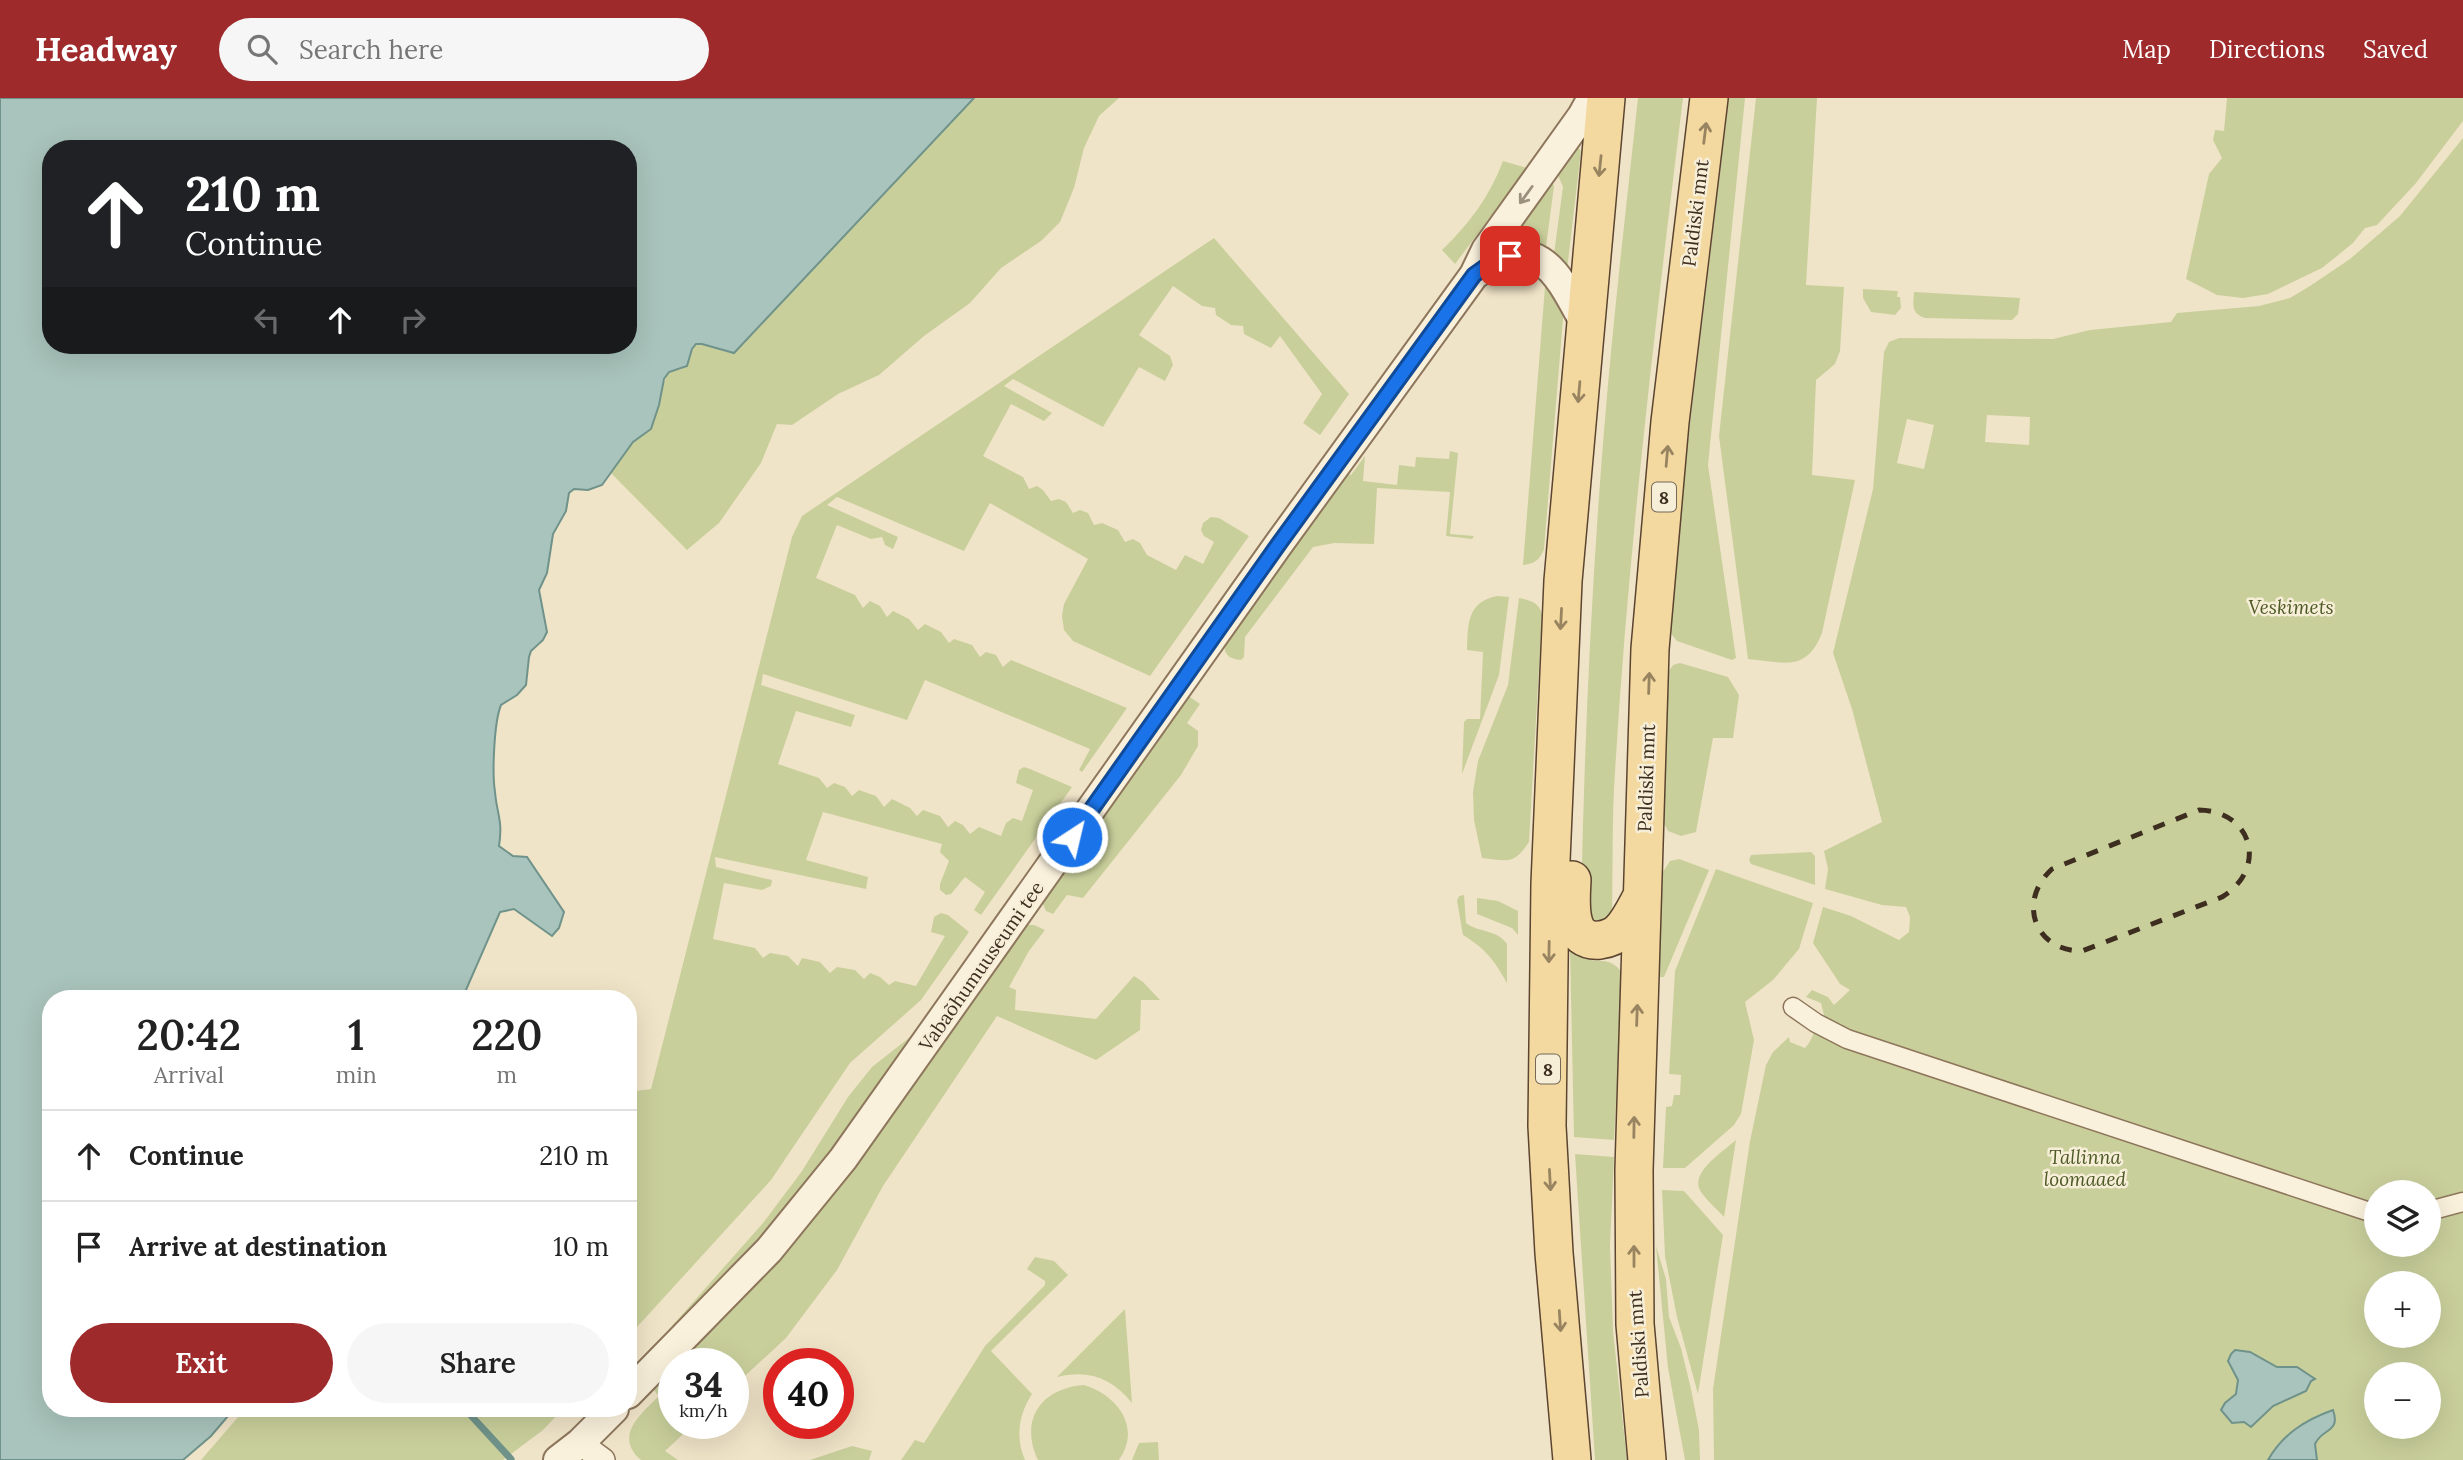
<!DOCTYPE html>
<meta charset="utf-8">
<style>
:root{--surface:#fff;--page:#f6f6f6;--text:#222;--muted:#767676;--line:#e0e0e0;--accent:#9e2a2b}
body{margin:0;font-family:Lora,serif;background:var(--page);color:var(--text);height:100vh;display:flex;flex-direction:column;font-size:26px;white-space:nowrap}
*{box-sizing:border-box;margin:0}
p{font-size:23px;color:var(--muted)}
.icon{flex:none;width:38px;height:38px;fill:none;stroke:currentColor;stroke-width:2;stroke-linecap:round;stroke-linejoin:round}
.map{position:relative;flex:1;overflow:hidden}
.sheet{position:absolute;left:42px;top:892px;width:595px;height:427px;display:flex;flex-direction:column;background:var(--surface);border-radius:28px;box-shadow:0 7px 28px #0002}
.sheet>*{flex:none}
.guide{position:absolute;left:42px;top:42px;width:595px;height:214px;border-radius:28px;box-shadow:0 7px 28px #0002;background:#202124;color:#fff;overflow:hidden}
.fabs{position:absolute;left:2364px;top:1082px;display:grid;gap:14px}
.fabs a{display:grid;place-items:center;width:77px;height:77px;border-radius:50%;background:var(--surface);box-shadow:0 7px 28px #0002;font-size:35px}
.speed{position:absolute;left:658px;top:1250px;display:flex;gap:14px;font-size:35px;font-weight:700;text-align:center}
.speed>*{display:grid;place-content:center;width:91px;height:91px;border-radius:50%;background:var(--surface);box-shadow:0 7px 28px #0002;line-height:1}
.speed small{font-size:18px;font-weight:400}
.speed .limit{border:10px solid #d22;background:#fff;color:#111}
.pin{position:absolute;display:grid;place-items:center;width:60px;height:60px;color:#fff;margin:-30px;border-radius:14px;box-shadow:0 4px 10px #0006}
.me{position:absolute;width:77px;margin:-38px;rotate:35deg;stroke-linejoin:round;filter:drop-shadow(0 0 5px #0008)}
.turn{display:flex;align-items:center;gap:24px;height:147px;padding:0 28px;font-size:32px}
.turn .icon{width:91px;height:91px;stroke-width:2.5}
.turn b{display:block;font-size:49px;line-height:60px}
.lanes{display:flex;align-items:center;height:66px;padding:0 28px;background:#0003;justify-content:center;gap:35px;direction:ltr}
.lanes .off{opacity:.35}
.eta{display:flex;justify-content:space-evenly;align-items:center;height:119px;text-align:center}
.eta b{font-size:42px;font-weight:600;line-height:49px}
.primary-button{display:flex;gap:14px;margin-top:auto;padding:14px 28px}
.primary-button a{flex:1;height:80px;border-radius:42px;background:var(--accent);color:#fff;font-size:28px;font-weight:600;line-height:80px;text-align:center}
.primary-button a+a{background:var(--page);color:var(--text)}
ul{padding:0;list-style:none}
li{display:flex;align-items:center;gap:21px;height:91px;padding:0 28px;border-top:2px solid var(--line)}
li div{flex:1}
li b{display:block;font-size:26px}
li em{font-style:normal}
header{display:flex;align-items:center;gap:42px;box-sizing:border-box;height:98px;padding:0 35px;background:var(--accent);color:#fff}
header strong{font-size:33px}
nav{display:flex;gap:38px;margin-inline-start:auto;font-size:24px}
.search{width:490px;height:63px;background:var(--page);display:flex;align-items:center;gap:18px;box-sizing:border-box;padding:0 24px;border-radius:38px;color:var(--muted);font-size:26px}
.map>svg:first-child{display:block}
</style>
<header>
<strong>Headway</strong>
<div class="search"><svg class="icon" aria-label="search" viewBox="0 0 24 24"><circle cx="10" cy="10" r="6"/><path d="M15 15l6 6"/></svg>Search here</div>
<nav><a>Map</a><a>Directions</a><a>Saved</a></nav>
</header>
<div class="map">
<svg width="2463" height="1362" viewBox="0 0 2463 1362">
<rect width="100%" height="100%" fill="#f0e4c8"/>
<path fill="#c9cf9b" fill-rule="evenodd" d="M974,0H1119L1099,18L1084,50L1074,90L1060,124L1041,143L1001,170L970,205L924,238L879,277L838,296L792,327L777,326L761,365L719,425L687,452L611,375L633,344L651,331L659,307L661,291L669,274L682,271L696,246L702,245L726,254Z
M1638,0H1683C1655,230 1627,460 1614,692C1612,732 1613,773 1612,814L1607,822L1596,827L1581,811C1584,652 1591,492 1604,333C1613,222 1626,111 1638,0Z
M1729,0H1745L1708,367L1736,560L1732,562L1677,543L1672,537L1670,526L1681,401Z
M1756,0H1817L1806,187L1844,189L1840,253L1835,266L1816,282L1812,377L1855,382L1822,535C1806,575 1784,564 1748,561L1719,338Z
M2227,0H2463V23L2416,85L2377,127L2365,130L2353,145L2322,170L2268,196L2243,200L2217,197L2186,181L2209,76L2222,60L2213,42L2215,32L2224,33Z
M2463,40V1362H1714L1713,1291L1750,1043L1766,967L1773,954L1789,939L1790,944L1805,950C1814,941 1814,927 1824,917L1821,905L1806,899L1812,892L1828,899L1834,907L1850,892L1840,886L1813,845L1823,809L1851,818L1899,842L1909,834L1910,819L1906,809L1882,807L1825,791L1828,771L1824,753L1882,724L1852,611L1833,555L1873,391L1884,254L1889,244L1899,240L2053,241L2090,232L2171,224L2177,215L2259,208L2290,200L2310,188L2350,161L2400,118ZM1987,317L2030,319L2029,347L1985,344ZM1907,321L1934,327L1924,371L1897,365ZM2376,1094H2429V1146H2376ZM2376,1185H2429V1237H2376ZM2376,1276H2429V1328H2376Z
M1575,45L1581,53L1567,172L1554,156L1563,89L1555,70Z
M1503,63L1527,70L1455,166L1442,152C1469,126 1490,98 1503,63Z
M1548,79L1554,88L1546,149L1537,145L1509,142Z
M1214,140L1349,296L1320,337L1303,325L1322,296L1280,238L1271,250L1244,236L1243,228L1231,227L1216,217L1215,210L1202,208L1173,188L1139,237L1170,258L1173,267L1165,283L1139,269L1103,329L1013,281L1004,288L1052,315L1044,323L1011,306L983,358L1023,379L1029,391L1037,388L1043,392L1051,403L1059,401L1066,404L1073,415L1080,412L1088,415L1094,427L1102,425L1118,432L1125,444L1133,441L1140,445L1147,457L1176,472L1185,457L1203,466L1214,444L1204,438L1201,432L1203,425L1211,419L1219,420L1249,438L1150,578L1073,543L1064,532L1062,518L1064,506L1088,461L990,405L964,453L837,399L827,407L898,439L893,451L885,447L882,439L871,441L837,427L816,480L855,497L863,510L870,503L880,508L887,519L893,513L909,521L918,532L925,526L941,534L949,545L954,541L972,547L980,559L986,554L996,557L1003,569L1011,562L1127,610L1082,674L1079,672L1090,651L925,582L907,622L763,576L761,587L855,617L851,629L796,613L778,666L819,680L827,690L834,685L845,689L852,698L859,692L876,698L884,709L892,701L910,710L917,718L923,712L940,718L948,729L955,723L963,727L970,736L979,729L1001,738L1006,725L1013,720L1022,723L1033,692L1016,685L1019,672L1024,669L1030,671L1072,689L981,817L974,812L985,794L965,779L951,796L946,797L940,792V786L949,763L940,754L942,746L823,714L806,762L868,779L866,791L715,759L716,769L772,782L771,788L762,792L724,785L713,841L755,850L763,860L770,855L788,858L798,868L802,860L820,864L830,875L837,869L855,872L864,881L870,875L880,879L889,887L895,883L916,888L945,838L931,834L934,819L941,815L948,817L969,834L921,902L850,965L771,1082L628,1239V994L651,991L792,439L802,418Z
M1546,176L1564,209L1544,451C1540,462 1534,466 1523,467Z
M1863,191L1898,193L1897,199H1900L1901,210L1895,217L1871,214L1863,200Z
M1914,194L2020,200L2018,216L2012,222L1925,220C1911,215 1913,207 1914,194Z
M1450,353L1458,355L1450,436L1474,438L1472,441L1446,438L1450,394L1377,390L1374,446L1334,445L1313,449L1245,539L1244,559L1241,562C1231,561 1224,558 1224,546L1345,373L1351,377L1365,358L1363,383L1397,387L1399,367L1415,369L1416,359L1449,361Z
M1497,498L1509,499L1499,577L1462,676L1464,624L1467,621H1480L1483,554L1467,552C1468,526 1467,504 1497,498Z
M1519,500C1530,502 1540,505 1542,517L1529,744C1514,767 1507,763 1482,760L1474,722L1473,694L1478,663L1508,587Z
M1680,565L1728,579L1739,597L1733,640H1713L1696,734L1681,738L1668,733L1663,724L1669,573L1673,567Z
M1187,597L1200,606L1187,625L1198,633V648L1181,677L1083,800L1067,797L1053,816L1046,813L1042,804Z
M1811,754L1815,758V787L1751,766L1749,762L1751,757Z
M1679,761L1709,772L1664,879H1659L1661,777L1670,763Z
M1716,771L1813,805L1799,851L1773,882L1745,904L1754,942L1741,1016L1734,1027L1685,1070H1663L1666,1009L1672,1008L1674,997H1680L1681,977L1669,976L1675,873Z
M1464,797L1466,825C1479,835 1497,831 1507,846V885C1494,862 1486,851 1463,837L1457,803L1459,798Z
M1477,800L1498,803L1518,813V837L1512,830L1477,816Z
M1028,827H1034L1045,832L1029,853L1009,889L1016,892L1015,912L1096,921L1134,878L1143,884L1160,902H1141L1140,932L1096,962L997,918L883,1088L837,1172L786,1240L733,1289V1265H681L786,1150L1023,829Z
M1570,850C1573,852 1575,856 1579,858C1596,868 1609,855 1623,876L1614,1042L1574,1039Z
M919,932L840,1047L776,1127L673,1235L672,1228L763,1125L802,1073L848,999L872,969Z
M1736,1042L1724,1119C1717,1111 1707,1103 1701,1094C1688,1075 1724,1053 1736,1042Z
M1575,1056L1614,1059L1610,1148L1613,1233L1627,1362H1595Z
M1662,1092L1684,1093L1723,1137L1698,1296L1677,1219L1665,1158Z
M1656,1148L1666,1181L1669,1219L1681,1250L1691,1291L1699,1332L1700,1362H1685L1668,1270Z
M1035,1159L1054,1163L1068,1177L991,1253L1032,1296C1019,1316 1015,1339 1025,1362H901L915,1342L924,1345L985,1248L1045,1187V1183L1027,1171Z
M1125,1211L1132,1305C1112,1280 1088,1271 1057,1279Z
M674,1273V1325H695L665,1353L678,1362H641C613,1338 641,1316 659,1298L654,1292Z
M1084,1287C1117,1297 1142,1329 1119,1362H1038C1019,1322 1041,1290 1084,1287Z
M245,1311H563L543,1332L503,1362H201Z
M1158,1344L1159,1362H1132L1139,1345Z
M852,1348L872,1353L869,1362H810Z"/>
<path fill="#a9c4bc" stroke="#6f938a" stroke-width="2" fill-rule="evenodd" d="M0,0H974L734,255L702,246H696L692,251L687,268L669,274L664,281L659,307L651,331L633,344L602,387L588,392L574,391L569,395L566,413L553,436L547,475L539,492L547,534L543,542L531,553L529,559L526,587L517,597L501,607C494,624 492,675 495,694C497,717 503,722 499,748L513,758L527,759L564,814L559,830L552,838L514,811L500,814L462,901H51V1311H234L211,1338L183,1362H0ZM51,51H628V247H51Z
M2235,1252L2250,1254L2277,1269H2297L2315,1281L2311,1283L2306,1293L2273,1308L2251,1329L2244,1324L2232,1325L2221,1312L2225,1305L2236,1296L2238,1282L2228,1263L2231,1256Z
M2333,1312C2341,1335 2322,1330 2315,1346L2317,1362H2268C2283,1336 2305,1322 2333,1312Z"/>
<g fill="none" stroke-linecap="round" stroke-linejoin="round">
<path stroke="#6f938a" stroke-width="7" d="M465,1311L511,1361"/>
<g stroke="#8d765c" stroke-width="21">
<path id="pedestrian" d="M1793,909L1816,925L1847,941L2376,1116
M2429,1113L2463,1104"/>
</g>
<g stroke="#8d765c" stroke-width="26">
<path id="minor" d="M580,1345L603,1362"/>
</g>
<g stroke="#8d765c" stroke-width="32">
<path id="tertiary" d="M1474,177C1537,133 1555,170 1584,224
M628,1296L769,1152L843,1061L1278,447L1474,177L1486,152L1582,18L1592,0
M558,1362L580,1345L614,1311"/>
</g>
<g stroke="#5b4430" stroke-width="40">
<path id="primary" d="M1572,782C1571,804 1566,845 1600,842C1607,841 1615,838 1620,833C1629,824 1635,811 1641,800
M1572,1362L1554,1155L1547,1028L1550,786L1563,483L1606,0
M1647,1362L1635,1226L1634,1072L1650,551L1670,324L1709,0"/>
</g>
<use href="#pedestrian" stroke="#faf1dc" stroke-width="18"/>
<use href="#minor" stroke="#faf1dc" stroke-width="23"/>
<use href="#tertiary" stroke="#faf1dc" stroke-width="28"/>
<use href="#primary" stroke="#f3d9a0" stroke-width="37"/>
<path stroke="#3d2e20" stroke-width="5" stroke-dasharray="12 12" stroke-linecap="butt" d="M2199,712C2253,713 2268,771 2222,799L2082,853C2034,853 2017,803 2052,771Z"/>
</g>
<defs><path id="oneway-shaft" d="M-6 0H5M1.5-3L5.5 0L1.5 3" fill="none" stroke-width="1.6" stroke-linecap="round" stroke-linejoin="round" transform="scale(1.75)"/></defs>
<g stroke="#988460">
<use href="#oneway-shaft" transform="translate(1705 35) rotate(-83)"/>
<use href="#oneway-shaft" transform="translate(1600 68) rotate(96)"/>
<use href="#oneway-shaft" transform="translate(1579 294) rotate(95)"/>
<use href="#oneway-shaft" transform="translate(1667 358) rotate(-85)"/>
<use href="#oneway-shaft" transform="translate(1561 521) rotate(93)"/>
<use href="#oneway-shaft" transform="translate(1649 585) rotate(-88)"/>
<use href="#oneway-shaft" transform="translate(1549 854) rotate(91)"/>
<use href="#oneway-shaft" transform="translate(1637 917) rotate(-88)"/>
<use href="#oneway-shaft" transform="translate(1634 1029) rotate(-89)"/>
<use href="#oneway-shaft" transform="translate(1550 1082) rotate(87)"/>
<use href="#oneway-shaft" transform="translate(1634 1158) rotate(-90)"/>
<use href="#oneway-shaft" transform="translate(1560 1223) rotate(86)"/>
</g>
<use stroke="#9c907e" href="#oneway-shaft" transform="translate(1526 97) rotate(126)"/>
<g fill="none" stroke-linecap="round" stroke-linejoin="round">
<g stroke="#114b97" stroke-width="18">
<path id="route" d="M1072,739L1278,447L1474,177L1491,165L1510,158"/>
</g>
<use href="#route" stroke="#1a73e8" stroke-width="12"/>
</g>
<g text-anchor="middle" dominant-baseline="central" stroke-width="5" stroke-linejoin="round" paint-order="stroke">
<g fill="#f7eed8" stroke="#756857" stroke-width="2">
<rect x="1652" y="384.5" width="24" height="29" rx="5"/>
<rect x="1536" y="956.5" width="24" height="29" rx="5"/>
</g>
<g font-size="18" font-weight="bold" fill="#3d2e20">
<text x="1664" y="399">8</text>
<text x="1548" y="971">8</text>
</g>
<g font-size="19" fill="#3d2e20" stroke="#f7eed8">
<text transform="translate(1695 115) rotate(-83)">Paldiski mnt</text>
<text transform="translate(1646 680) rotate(-88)">Paldiski mnt</text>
<text transform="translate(981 868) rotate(-55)">Vabaõhumuuseumi tee</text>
<text transform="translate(1638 1246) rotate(-94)">Paldiski mnt</text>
</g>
<g font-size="19" font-style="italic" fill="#4d5a26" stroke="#f7eed8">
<text x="2291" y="509">Veskimets</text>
<text x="2085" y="1059">Tallinna<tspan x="2085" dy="22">loomaaed</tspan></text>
</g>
</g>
</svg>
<div class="fabs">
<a><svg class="icon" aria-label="layers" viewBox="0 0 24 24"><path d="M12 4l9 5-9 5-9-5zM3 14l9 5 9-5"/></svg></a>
<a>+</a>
<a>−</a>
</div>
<div class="speed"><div>34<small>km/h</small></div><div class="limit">40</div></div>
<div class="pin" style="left:1510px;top:158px;background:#d93025"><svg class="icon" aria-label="arrive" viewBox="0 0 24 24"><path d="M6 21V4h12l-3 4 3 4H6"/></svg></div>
<svg class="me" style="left:1072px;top:739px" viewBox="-20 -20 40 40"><circle r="17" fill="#1a73e8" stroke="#fff" stroke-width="3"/><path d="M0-11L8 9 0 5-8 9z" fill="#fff"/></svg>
<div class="guide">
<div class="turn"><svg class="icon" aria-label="ahead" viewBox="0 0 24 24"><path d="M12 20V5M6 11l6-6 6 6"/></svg><div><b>210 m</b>Continue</div></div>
<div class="lanes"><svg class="icon off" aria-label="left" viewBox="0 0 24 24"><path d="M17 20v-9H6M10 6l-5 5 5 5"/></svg><svg class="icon" aria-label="ahead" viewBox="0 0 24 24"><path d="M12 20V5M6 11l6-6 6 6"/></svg><svg class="icon off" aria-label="right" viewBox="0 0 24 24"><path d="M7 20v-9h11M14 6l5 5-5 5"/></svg></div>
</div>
<section class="sheet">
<div class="eta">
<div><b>20:42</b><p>Arrival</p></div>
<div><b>1</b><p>min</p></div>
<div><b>220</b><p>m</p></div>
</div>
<ul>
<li><svg class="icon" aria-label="ahead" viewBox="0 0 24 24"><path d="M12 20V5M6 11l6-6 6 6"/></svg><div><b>Continue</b></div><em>210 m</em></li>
<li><svg class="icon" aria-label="arrive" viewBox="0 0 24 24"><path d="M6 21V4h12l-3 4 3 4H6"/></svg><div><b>Arrive at destination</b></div><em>10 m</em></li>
</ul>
<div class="primary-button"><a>Exit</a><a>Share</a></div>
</section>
</div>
